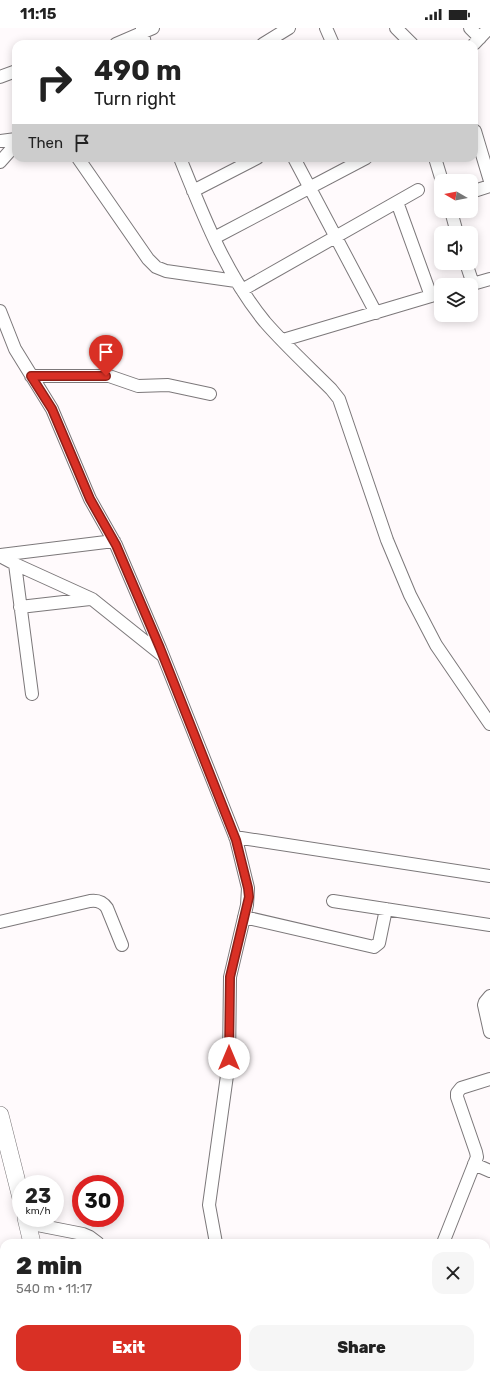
<!DOCTYPE html>
<meta charset="utf-8">
<style>
:root{--surface:#fff;--page:#f6f6f6;--text:#222;--muted:#767676;--accent:#d93025}
body{margin:0;font-family:Rubik,sans-serif;background:var(--page);color:var(--text);height:100vh;display:flex;flex-direction:column;font-size:15px;white-space:nowrap}
*{box-sizing:border-box;margin:0}
p{font-size:13px;color:var(--muted)}
.icon{flex:none;width:22px;height:22px;fill:none;stroke:currentColor;stroke-width:2;stroke-linecap:round;stroke-linejoin:round}
.map{position:relative;flex:1;overflow:hidden}
.side{position:absolute;left:0px;top:1211px;width:490px;height:140px;display:flex;flex-direction:column;background:var(--surface);border-radius:12px 12px 0 0;box-shadow:0 2px 10px #0003}
.side>*{flex:none}
.hud{position:absolute;left:12px;top:12px;width:466px;height:122px;border-radius:12px;box-shadow:0 2px 10px #0003;background:#fff;color:var(--text);overflow:hidden}
.needle{width:26px;rotate:279deg}
.buttons{position:absolute;left:434px;top:146px;display:grid;gap:8px}
.buttons a{display:grid;place-items:center;width:44px;height:44px;border-radius:8px;background:var(--surface);box-shadow:0 2px 10px #0003;font-size:20px}
.speed{position:absolute;left:12px;top:1147px;display:flex;gap:8px;font-size:20px;font-weight:700;text-align:center}
.speed>*{display:grid;place-content:center;width:52px;height:52px;border-radius:50%;background:var(--surface);box-shadow:0 2px 10px #0003;line-height:1}
.speed small{font-size:10px;font-weight:400}
.speed .limit{border:6px solid #d22;background:#fff;color:#111}
.pin{position:absolute;display:grid;place-items:center;width:34px;height:34px;color:#fff;margin:-41px -17px;border-radius:50% 50% 50% 0;rotate:-45deg;box-shadow:0 0 4px #0007}
.pin .icon{rotate:45deg}
.me{position:absolute;width:44px;margin:-22px;rotate:0deg;stroke-linejoin:round;filter:drop-shadow(0 0 3px #0008)}
.turn{display:flex;align-items:center;gap:14px;height:84px;padding:0 16px;font-size:18px}
.turn .icon{width:52px;height:52px;stroke-width:2.5}
.turn b{display:block;font-size:28px;line-height:34px}
.then{display:flex;align-items:center;height:38px;padding:0 16px;background:#0003;gap:8px;font-size:15px}
.round{display:grid;place-items:center;flex:none;width:42px;height:42px;border-radius:12px;background:var(--page)}
.headline{display:flex;align-items:center;justify-content:space-between;height:68px;padding:0 16px}
h1{font-size:24px;font-weight:800;line-height:30px}
.action{display:flex;gap:8px;margin-top:auto;padding:8px 16px}
.action a{flex:1;height:46px;border-radius:12px;background:var(--accent);color:#fff;font-size:16px;font-weight:800;line-height:46px;text-align:center}
.action a+a{background:var(--page);color:var(--text)}
.status{display:flex;justify-content:space-between;align-items:center;height:28px;padding:0 20px;background:var(--surface);direction:ltr}
.status svg{height:11px;fill:currentColor}
.map>svg:first-child{display:block}
</style>
<div class="status"><b>11:15</b><svg viewBox="0 0 49 12"><path d="M0 12V9h3v3zM5 12V6h3v6zM10 12V3h3v9zM15 12V0h3v12zM26 1h20v11H26zM47 4h2v5h-2z"/></svg></div>
<div class="map">
<svg width="490" height="1351" viewBox="0 0 490 1351">
<rect width="100%" height="100%" fill="#fffafc"/>
<g fill="none" stroke-linecap="round" stroke-linejoin="round">
<g stroke="#7c787a" stroke-width="14">
<path id="minor" d="M142,0L145,16
M326,0L333,16
M396,0L412,16
M470,0L480,10
M116,16L153,0
M263,16L289,0
M474,16L489,0
M0,49L16,43
M475,103L490,153
M0,113L16,111
M78,130L148,231L156,239L166,243L236,253
M180,130C203,187 225,245 265,294C285,317 309,339 331,361L339,371L387,512L410,567L436,617L490,696
M294,130L376,285
M435,130L442,153
M0,134L16,116
M193,163L257,130
M471,164L490,158
M397,174L431,268
M451,183L457,205
M214,210L366,130
M466,235L473,256
M469,257L490,251
M242,262L418,162
M0,283L15,321L52,381L90,471L116,517L160,620L236,811L248,860L247,877L230,949L229,1033L209,1177L216,1215
M283,312L441,265
M31,348H109L138,358L168,357L210,366
M0,527L114,513
M0,528L15,536L92,571L162,627
M15,536L32,666
M20,579L90,571
M235,809L490,848
M333,873L490,897
M244,889L374,919L379,915L386,881
M0,894L90,873C97,872 103,874 107,880L122,917
M490,968L485,974L484,977L490,1004
M474,1136L490,1143
M27,1195L83,1206L90,1209L98,1215
M443,1215L477,1129L476,1124L457,1069V1065L461,1060L490,1051
M191,1347L205,1351
M219,1351V1347"/>
</g>
<g stroke="#7c787a" stroke-width="18">
<path id="highway" d="M0,1087L21,1170
M26,1190L32,1215
M66,1347L67,1351"/>
</g>
<use href="#minor" stroke="#fff" stroke-width="12"/>
<use href="#highway" stroke="#fff" stroke-width="17"/>
</g>
<g fill="none" stroke-linecap="round" stroke-linejoin="round">
<g stroke="#8d1f18" stroke-width="10">
<path id="route" d="M106,348H31L52,381L90,471L116,517L160,620L236,812L248,860L249,869L230,949L229,1030"/>
</g>
<use href="#route" stroke="#d93025" stroke-width="7"/>
</g>
</svg>
<div class="buttons">
<a><svg class="needle" viewBox="-14 -14 28 28"><path d="M0-13l5 13h-10z" fill="#e53935"/><path d="M0 13l5-13h-10z" fill="#767676"/></svg></a>
<a><svg class="icon" aria-label="sound" viewBox="0 0 24 24"><path d="M4 9h4l5-4v14l-5-4H4zM17 9q2 3 0 6"/></svg></a>
<a><svg class="icon" aria-label="layers" viewBox="0 0 24 24"><path d="M12 4l9 5-9 5-9-5zM3 14l9 5 9-5"/></svg></a>
</div>
<div class="speed"><div>23<small>km/h</small></div><div class="limit">30</div></div>
<div class="pin" style="left:106px;top:348px;background:#d93025"><svg class="icon" aria-label="arrive" viewBox="0 0 24 24"><path d="M6 21V4h12l-3 4 3 4H6"/></svg></div>
<svg class="me" style="left:229px;top:1030px" viewBox="-20 -20 40 40"><circle r="19" fill="#fff"/><path d="M0-13L10 11 0 6-10 11z" fill="#d93025"/></svg>
<div class="hud">
<div class="turn"><svg class="icon" aria-label="right" viewBox="0 0 24 24"><path d="M7 20v-9h11M14 6l5 5-5 5"/></svg><div><b>490 m</b>Turn right</div></div>
<div class="then">Then<svg class="icon" aria-label="arrive" viewBox="0 0 24 24"><path d="M6 21V4h12l-3 4 3 4H6"/></svg></div>
</div>
<section class="side">
<div class="headline"><div><h1>2 min</h1><p>540 m · 11:17</p></div><a class="round"><svg class="icon" aria-label="close" viewBox="0 0 24 24"><path d="M6 6l12 12M18 6L6 18"/></svg></a></div>
<div class="action"><a>Exit</a><a>Share</a></div>
</section>
</div>
